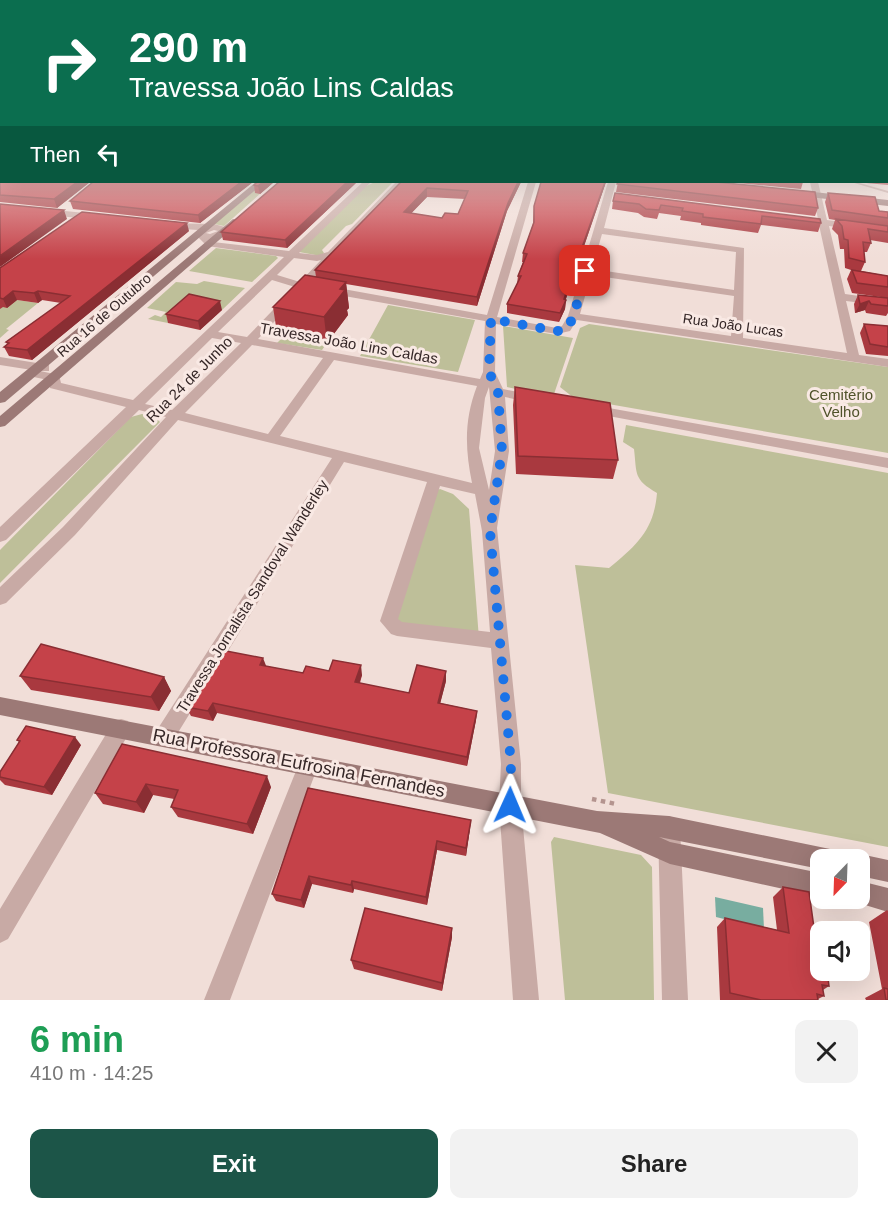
<!DOCTYPE html>
<meta charset="utf-8">
<style>
:root{--surface:#fff;--page:#f2f2f2;--text:#222;--muted:#767676;--accent:#1c5548}
body{margin:0;font-family:Arial,sans-serif;background:var(--page);color:var(--text);height:100vh;display:flex;flex-direction:column;font-size:22px;white-space:nowrap}
*{box-sizing:border-box;margin:0}
p{font-size:20px;color:var(--muted)}
.icon{flex:none;width:33px;height:33px;fill:none;stroke:currentColor;stroke-width:2;stroke-linecap:round;stroke-linejoin:round}
.map{position:relative;height:1000px;overflow:hidden}
.drawer{display:flex;flex-direction:column;background:var(--surface);flex:1}
.drawer>*{flex:none}
.guide{position:absolute;left:0px;top:0px;width:888px;height:183px;box-shadow:0 6px 24px #0002;background:#0b6e4f;color:#fff;overflow:hidden}
.needle{width:39px;rotate:203deg}
.controls{position:absolute;left:810px;top:849px;display:grid;gap:12px}
.controls a{display:grid;place-items:center;width:60px;height:60px;border-radius:12px;background:var(--surface);box-shadow:0 6px 24px #0002;font-size:30px}
.pin{position:absolute;display:grid;place-items:center;width:51px;height:51px;color:#fff;margin:-26px;border-radius:12px;box-shadow:0 3px 9px #0006}
.me{position:absolute;width:66px;margin:-33px;rotate:1deg;stroke-linejoin:round;filter:drop-shadow(0 0 4px #0008)}
.turn{display:flex;align-items:center;gap:21px;height:126px;padding:0 30px;font-size:27px}
.turn .icon{width:78px;height:78px;stroke-width:2.5}
.turn b{display:block;font-size:42px;line-height:51px}
.then{display:flex;align-items:center;height:57px;padding:0 30px;background:#0003;gap:12px;font-size:22px}
.round{display:grid;place-items:center;flex:none;width:63px;height:63px;border-radius:12px;background:var(--page)}
.head{display:flex;align-items:center;justify-content:space-between;height:102px;padding:0 30px}
h1{font-size:36px;font-weight:700;line-height:45px;color:#1e9e55}
.button{display:flex;gap:12px;margin-top:auto;padding:12px 30px}
.button a{flex:1;height:69px;border-radius:12px;background:var(--accent);color:#fff;font-size:24px;font-weight:700;line-height:69px;text-align:center}
.button a+a{background:var(--page);color:var(--text)}
.map>svg:first-child{display:block}
</style>
<div class="map">
<svg width="888" height="1000" viewBox="0 0 888 1000">
<rect width="100%" height="100%" fill="#f1ded8"/>
<path fill="#bebf99" d="M375,182H393L352,224L346,226L322,250L324,253L321,256L299,252L364,187Z
M262,184H271L224,226L214,224Z
M216,248L276,256L278,258L252,282L189,271Z
M204,281L245,288L222,310L178,314L168,323L148,319L155,315L161,317L166,312L147,308L176,282L197,284Z
M17,300L38,303L6,329L9,330L0,338V307Z
M388,305L475,320L458,372L360,356Z
M589,324L888,367V453L574,398L560,387L580,328Z
M503,326L573,338L553,397L507,387Z
M285,335L327,343L322,350L277,343Z
M142,414L155,417L160,422L0,583V550L131,417Z
M626,425L888,473V847L608,793L575,565L609,568C637,545 654,530 657,493C633,479 637,474 634,449L623,442Z
M440,489L453,494L469,509L479,639L393,624L430,493Z
M554,837L641,855L652,867L654,1000H565L551,842Z"/>
<path fill="#78ada0" d="M715,897L763,908L764,929L716,917Z"/>
<g fill="none" stroke-linecap="round" stroke-linejoin="round">
<path stroke="#b4948f" stroke-width="4.5" stroke-dasharray="4.5 4.5" stroke-linecap="butt" d="M592,799L616,804"/>
<path fill="#c8aaa5" fill-rule="evenodd" d="M851,182H856L888,191V193Z"/>
<path fill="#c8aaa5" fill-rule="evenodd" d="M886,119H888V122H886Z
M0,132H2L0,137Z
M363,182H371L299,253L317,255L328,252L396,182H404L310,283L487,315L528,182H536L497,317L557,328L562,326L568,316L608,182H616L604,228L744,248L743,338L847,353L819,225L797,220L802,217L818,219L810,182H818L827,220L888,228V234L829,226L845,294L888,300V306L846,301L859,355L888,359V367L577,320L570,331L557,334L496,324L495,372L503,389L538,396L539,399L533,403L505,397L509,451L497,528L521,764V805L539,1000H513L499,805L501,764L491,648L397,636L391,634L380,621L427,482L344,462L171,744L164,746L157,744L154,737L157,730L332,458L178,420L75,535L6,603L0,605V587L63,527L166,417L139,410L6,540L0,542V527L126,407L50,388L48,380L29,376L27,373L32,370L0,365V357L49,365V371H40L59,375L61,383L133,400L284,257L207,246L195,234L198,230L167,228L162,225L164,223L214,224L225,227L228,232L212,240L213,242L289,251ZM214,230L218,231L210,234L206,233ZM602,234L736,252L734,290L592,269ZM294,258L317,261L321,260L300,282L277,275ZM591,275L734,296L731,336L580,314ZM272,280L295,287L247,337L218,332ZM305,289L485,321L483,372L480,379L258,339ZM212,338L241,343L172,410L145,404ZM252,345L323,358L268,434L185,413ZM334,360L477,386C464,420 465,448 472,483L280,436ZM489,387L495,451L489,490L479,448L485,398ZM440,486L475,494L482,531L490,632L402,622L398,619Z
M45,209L95,214L100,217L95,220L42,214L40,212Z
M592,405L888,458V468L587,412L585,409L587,406Z
M121,719L128,721L131,728L128,735L8,939L0,943V909L114,721Z
M308,756L315,759L318,766L230,1000H204L298,766L301,759Z
M669,816L677,819L680,827L688,1000H662L658,827L661,819Z"/>
<path fill="#9c7976" fill-rule="evenodd" d="M256,182H265L5,402L0,403V392Z
M795,190L888,200V206L792,195L791,193Z
M233,219L241,221L5,426L0,427V416Z
M0,697L597,811L669,816L830,849L838,852L841,860H820V869L659,837L670,842L820,873V897L670,864L600,833L0,715Z
M860,854L888,860V882L860,876V860H851Z
M860,881L888,888V912L852,901L851,898H860Z"/>
</g>
<path fill="#a9393f" fill-rule="evenodd" d="M886,132H888V185L866,183V182H886Z
M0,142L2,182H90L57,208L0,202Z
M253,182L200,223L73,209L70,201Z
M274,182L260,194L255,193L254,185Z
M279,182H357L287,248L223,240L221,232Z
M401,182H521L507,211L477,306L346,284L349,308L347,310L348,315L327,343L277,333L273,307L316,277L315,270ZM427,197L465,199L458,214L442,218L411,213Z
M606,182L566,299L565,309L559,322L507,313V304L517,284L518,276L523,262H522L523,253L533,224L534,206Z
M618,182L818,208L815,216L616,192Z
M727,182H803L801,189Z
M828,193L879,211L888,212V243L870,240L871,243L867,252H864L865,262L861,271L888,276V298L852,293L847,279L851,270L845,268L844,249H840L838,235L832,229L835,220L829,219L825,202Z
M613,201L820,219L821,223L818,232L761,225L758,233L701,225V223L680,220L681,216L659,213L657,219L644,217L638,213L612,209Z
M189,231L32,360L9,356L4,347L7,344L6,342L61,303L42,300L38,303L17,300L7,308L3,307L0,309V268Z
M858,295L888,298V313L886,316L866,313L865,310L855,313L854,304Z
M222,310L200,330L168,323L166,314Z
M864,324L888,326V356L866,354L860,333Z
M515,387L618,460L613,479L516,474L513,405Z
M266,666L303,673L329,671L362,675L360,683L409,693L446,681L440,703L477,711L476,720L467,766L217,713L213,721L191,716L186,707Z
M20,676L164,677L171,691L159,711L31,690Z
M17,740L81,745L52,795L5,785L0,780V772L19,742Z
M122,744L271,787L253,834L178,817L171,807L174,799L153,795L144,813L103,804L95,793Z
M308,788L471,820L466,856L437,850L427,905L354,889L353,893L312,884L304,908L276,901L272,894Z
M783,887L817,949L829,986L823,990L824,996L818,999V1000H720L717,927L725,918L777,930L773,897Z
M887,910L888,911V1000H866L865,998L882,989L869,922Z
M452,928V937L442,991L354,969L351,960Z"/>
<path fill="#8a2e33" d="M2,122V130L0,131V123Z
M77,182H90L57,208L54,199Z
M241,182H253L200,223L198,215Z
M263,182H274L260,194L258,186Z
M347,182H357L287,248L285,240Z
M518,182H521L507,211L477,306V297L508,203Z
M605,182H606L564,304L566,300L565,309L559,322L564,299Z
M427,188V197L404,221V212Z
M64,210L67,219L0,267V256Z
M187,223L189,231L32,360L27,350Z
M346,282L349,308L347,310L348,315L327,343L324,317L340,289Z
M13,291L17,300L7,308L3,299Z
M38,291L42,300L38,303L34,293Z
M220,301L222,310L200,330L198,321Z
M869,301L865,310L855,313L860,304Z
M263,658L267,668L260,665Z
M361,665L362,675L356,692L355,682Z
M446,671V681L438,712V703Z
M164,677L171,691L159,711L151,697Z
M213,703L217,713L213,721L208,711Z
M477,711L476,720L467,766V757Z
M75,737L81,745L52,795L44,787Z
M267,776L271,787L253,834L247,824Z
M146,784L153,795L144,813L136,802Z
M471,820L470,829L466,856V848Z
M437,841V850L427,905L426,897Z
M309,876L312,884L304,908L301,900Z
M352,881L354,889L353,893L351,885Z
M452,928V937L442,991V983Z"/>
<path fill="#c54249" stroke="#8a2e33" stroke-width="1.5" fill-rule="evenodd" d="M886,132H888V176H886Z
M0,142L2,143V173H0Z
M2,180V182H77L54,199L0,195V181Z
M93,182H241L198,215L70,201Z
M257,182H263L258,186L254,185Z
M279,182H347L285,240L221,232Z
M401,182H518L508,203L477,297L315,270ZM427,188L468,191L458,214L445,213L442,218L404,212Z
M541,182H605L564,299L566,300L560,313L507,304L521,276H518L527,254L523,253L534,222V206Z
M618,182H716L815,192L818,208L617,184Z
M615,193L820,219L821,223L762,216L761,224L703,217V214L682,211L683,208L661,205L659,210L646,209L639,204L613,201Z
M828,193L875,197L879,211L888,212V218L832,210Z
M0,204L64,210L0,256Z
M82,212L187,223L27,350L4,347L9,343L6,342L70,296L38,291L34,293L13,291L3,299L0,298V268Z
M836,219L888,226V232L868,229L871,243L863,242L865,262L849,258L848,240L844,239L842,226Z
M852,270L888,276V287L857,283Z
M305,275L346,282L340,289L345,290L324,317L273,307Z
M189,294L220,301L198,321L166,314Z
M858,295L888,298V306L871,304L869,301L860,304Z
M864,324L888,326V347L870,344Z
M515,387L610,403L618,460L518,456Z
M41,644L164,677L151,697L20,676Z
M221,650L263,658L260,665L303,673L306,666L329,671L333,660L361,665L355,682L409,693L417,665L446,671L438,703L477,711L467,757L213,703L208,711L186,707Z
M26,726L75,737L44,787L0,777V772L20,741L17,740Z
M122,744L267,776L247,824L171,807L178,790L146,784L136,802L95,793Z
M308,788L471,820L466,848L437,841L426,897L352,881L351,885L309,876L301,900L272,894Z
M783,887L809,892L817,949L820,950V970H827L829,986L822,985L824,996L817,994L818,1000H761L730,993L725,918L789,933Z
M365,908L452,928L442,983L351,960Z
M884,988L888,989V1000H886Z"/>
<linearGradient id="sky" x2="0" y2="1"><stop stop-color="#7bb1cb"/><stop offset="0.46" stop-color="#f9f0ed"/><stop offset="1" stop-color="#f9f0ed" stop-opacity="0"/></linearGradient>
<rect width="888" height="259" fill="url(#sky)"/>
<g fill="none" stroke-linecap="round" stroke-linejoin="round">
<path stroke="#1a73e8" stroke-width="10" stroke-dasharray="0 18" d="M510,805L511,764L490,531L502,451L498,392L489,372L491,319L557,331L566,330L574,316L585,271"/>
</g>
<g text-anchor="middle" dominant-baseline="central" stroke-width="6" stroke-linejoin="round" paint-order="stroke">
<g font-size="14" fill="#342626" stroke="#f9e9e4">
<text transform="translate(104 315) rotate(-41)">Rua 16 de Outubro</text>
<text transform="translate(733 325) rotate(8)">Rua João Lucas</text>
</g>
<g font-size="15" fill="#342626" stroke="#f9e9e4">
<text transform="translate(349 343) rotate(10)">Travessa João Lins Caldas</text>
<text transform="translate(189 379) rotate(-45)">Rua 24 de Junho</text>
<text transform="translate(252 596) rotate(-58)">Travessa Jornalista Sandoval Wanderley</text>
</g>
<g font-size="15" fill="#4f522a" stroke="#f9e9e4">
<text x="841" y="394">Cemitério<tspan x="841" dy="17">Velho</tspan></text>
</g>
<g font-size="18" fill="#342626" stroke="#f9e9e4">
<text transform="translate(299 763) rotate(11)">Rua Professora Eufrosina Fernandes</text>
</g>
</g>
</svg>
<div class="controls">
<a><svg class="needle" viewBox="-14 -14 28 28"><path d="M0-13l5 13h-10z" fill="#e53935"/><path d="M0 13l5-13h-10z" fill="#767676"/></svg></a>
<a><svg class="icon" aria-label="sound" viewBox="0 0 24 24"><path d="M4 9h4l5-4v14l-5-4H4zM17 9q2 3 0 6"/></svg></a>
</div>
<div class="pin" style="left:585px;top:271px;background:#d93025"><svg class="icon" aria-label="arrive" viewBox="0 0 24 24"><path d="M6 21V4h12l-3 4 3 4H6"/></svg></div>
<svg class="me" style="left:510px;top:805px" viewBox="-20 -20 40 40"><path d="M0-17L14 15 0 8-14 15z" fill="#1a73e8" stroke="#fff" stroke-width="4"/></svg>
<div class="guide">
<div class="turn"><svg class="icon" aria-label="right" viewBox="0 0 24 24"><path d="M7 20v-9h11M14 6l5 5-5 5"/></svg><div><b>290 m</b>Travessa João Lins Caldas</div></div>
<div class="then">Then<svg class="icon" aria-label="left" viewBox="0 0 24 24"><path d="M17 20v-9H6M10 6l-5 5 5 5"/></svg></div>
</div>
</div>
<section class="drawer">
<div class="head"><div><h1>6 min</h1><p>410 m · 14:25</p></div><a class="round"><svg class="icon" aria-label="close" viewBox="0 0 24 24"><path d="M6 6l12 12M18 6L6 18"/></svg></a></div>
<div class="button"><a>Exit</a><a>Share</a></div>
</section>
